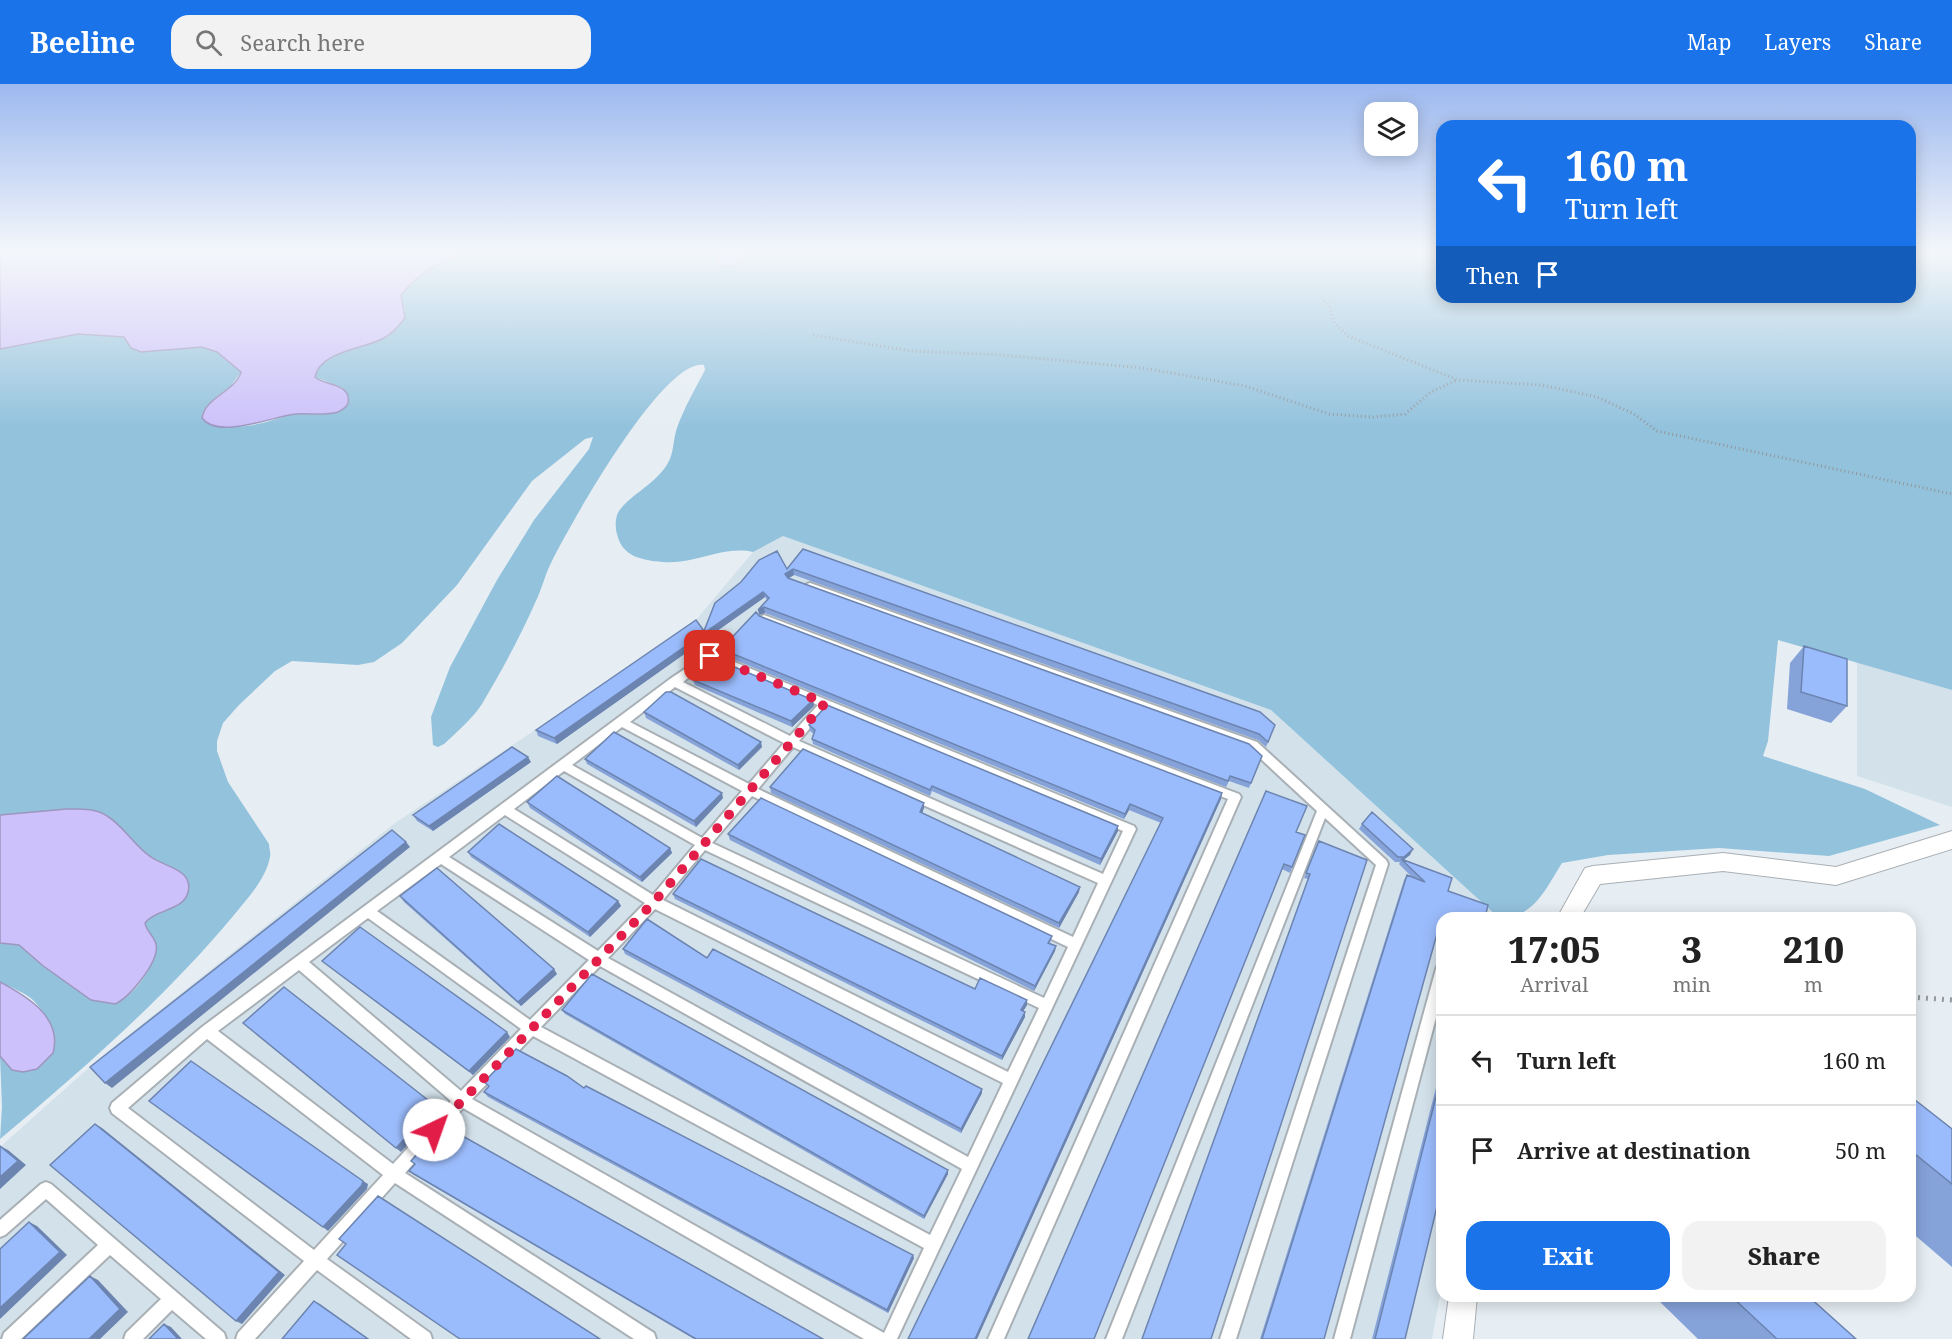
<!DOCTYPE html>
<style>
:root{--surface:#fff;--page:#f2f2f2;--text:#222;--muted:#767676;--line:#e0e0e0;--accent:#1a73e8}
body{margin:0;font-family:"Noto Serif",serif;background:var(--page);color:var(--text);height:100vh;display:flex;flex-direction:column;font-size:22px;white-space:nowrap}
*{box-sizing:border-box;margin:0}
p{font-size:20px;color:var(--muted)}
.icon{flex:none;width:33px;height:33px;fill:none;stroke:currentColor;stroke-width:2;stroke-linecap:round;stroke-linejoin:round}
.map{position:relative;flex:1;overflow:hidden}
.side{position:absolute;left:1436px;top:828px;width:480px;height:390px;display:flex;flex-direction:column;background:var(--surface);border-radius:18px;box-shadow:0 3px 15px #0003}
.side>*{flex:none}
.banner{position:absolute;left:1436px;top:36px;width:480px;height:183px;border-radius:18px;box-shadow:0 3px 15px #0003;background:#1a73e8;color:#fff;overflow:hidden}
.controls{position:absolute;left:1364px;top:18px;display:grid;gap:12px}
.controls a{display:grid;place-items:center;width:54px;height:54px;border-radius:12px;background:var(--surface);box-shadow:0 3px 15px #0003;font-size:30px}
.pin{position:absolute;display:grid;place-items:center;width:51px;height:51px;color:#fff;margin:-26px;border-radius:12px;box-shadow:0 3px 9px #0006}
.me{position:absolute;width:66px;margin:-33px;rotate:42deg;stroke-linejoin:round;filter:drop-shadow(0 0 4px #0008)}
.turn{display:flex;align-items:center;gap:21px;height:126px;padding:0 30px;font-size:27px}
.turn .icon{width:78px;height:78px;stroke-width:2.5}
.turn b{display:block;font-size:42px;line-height:51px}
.then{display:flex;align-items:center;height:57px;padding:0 30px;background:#0003;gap:12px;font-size:22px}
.eta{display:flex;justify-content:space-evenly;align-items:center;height:102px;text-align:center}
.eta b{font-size:36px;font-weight:800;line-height:42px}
.action{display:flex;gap:12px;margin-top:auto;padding:12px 30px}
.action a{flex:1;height:69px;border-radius:18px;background:var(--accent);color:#fff;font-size:24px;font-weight:800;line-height:69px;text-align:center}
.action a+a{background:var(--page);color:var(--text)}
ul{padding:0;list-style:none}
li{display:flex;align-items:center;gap:18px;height:90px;padding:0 30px;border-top:2px solid var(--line)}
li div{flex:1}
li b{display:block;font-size:22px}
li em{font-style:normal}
header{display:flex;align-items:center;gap:36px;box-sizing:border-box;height:84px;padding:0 30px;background:var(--accent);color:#fff}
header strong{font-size:28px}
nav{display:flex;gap:33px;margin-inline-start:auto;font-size:21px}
.search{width:420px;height:54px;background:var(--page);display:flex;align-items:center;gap:15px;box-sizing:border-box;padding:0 21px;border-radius:18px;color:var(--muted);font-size:22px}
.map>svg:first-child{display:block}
</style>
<header>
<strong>Beeline</strong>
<div class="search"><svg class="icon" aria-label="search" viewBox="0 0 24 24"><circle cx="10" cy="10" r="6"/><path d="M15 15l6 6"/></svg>Search here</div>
<nav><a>Map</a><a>Layers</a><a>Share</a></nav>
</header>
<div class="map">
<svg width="1952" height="1255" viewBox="0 0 1952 1255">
<rect width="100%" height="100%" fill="#e6eef3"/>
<path fill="#d3e1ea" d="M783,452L1271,626L1499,834H1442V1201L1432,1255H0V1063L102,972L395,739L690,543L753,468Z
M1857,578L1952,606V723L1857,692Z"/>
<path fill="#93c2dd" d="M471,167H720L718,174L737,180L751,167H1441L1442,213H1910V167H1952V606L1778,556L1768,657L1763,672L1865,705L1940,741L1829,772L1719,764L1608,771L1562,779C1545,806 1534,834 1499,834L1271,626L783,452L753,468C723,461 694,481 663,478C642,476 622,473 617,450C615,443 615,433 619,427C632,409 655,401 668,379C674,369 673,355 677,344C684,324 695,305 705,286L704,281C663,274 570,441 552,477C545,490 542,505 535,519C520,553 501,588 482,620C472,635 458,647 444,660L438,663L433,661L431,633L450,583L497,496L534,436L589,365L593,353L585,355L532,397L457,501L402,559L374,578L358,581L292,577L275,587L239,621L223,639L217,657V667L228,698L269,760C269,764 271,769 270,773C266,795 247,815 234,831C165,914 82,986 0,1055L2,1023L0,972L12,986L53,969C57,953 45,928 34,917C26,909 10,903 0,898V859L19,861L42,881L91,916L115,920C134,912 157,882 155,861C155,854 146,847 145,839C156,825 178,827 188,810L183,790L152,774L134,760L15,732L0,731V265L78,250L124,253L131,264L141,268L202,263L217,268L241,288L230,303L216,313L209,340C256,351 303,326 343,304L315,293C320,267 369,265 388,252C396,246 400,238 405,229L401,211C419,188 443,176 471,167Z"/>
<path fill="#ccc1fa" stroke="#9d96be" stroke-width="1.5" d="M0,167H471C443,176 419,188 401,211L405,234C399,242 393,249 384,254C365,265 320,267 315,293C324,302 352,299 348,319C347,323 342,326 338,328C325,332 309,329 296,330C274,332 218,356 202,334C206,312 235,308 241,288L217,268L202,263L141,268L131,264L124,253L78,250L0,265Z
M720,167H751C741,176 733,188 718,179Z
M67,725C80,725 96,724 107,732C124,742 134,762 151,773C161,780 176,783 184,791C188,795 190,802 188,808C184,827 155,825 145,839C146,847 154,852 156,860C160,877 130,913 115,920L91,916L42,881L19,861L0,859V731Z
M0,898C26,912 63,933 53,969L37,985L23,988L12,986L0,972Z"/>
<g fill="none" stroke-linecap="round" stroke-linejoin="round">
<g stroke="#a9b0b5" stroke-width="4">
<path id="lane" d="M810,499L1257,658L1386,776L1388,780L1236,1255H1220L1376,781L1325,734L1122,1255H1106L1317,727L1249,664L807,504L805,502L807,500Z
M764,531L1239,710L1241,713L1004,1255H988L1228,715L761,536L759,534Z
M710,568L1134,742L1136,745L897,1255H864L463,1024L405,1089L654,1249L656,1255H634L395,1099L327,1175L430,1249L432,1255H411L317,1186L255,1255H236L238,1249L304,1177L112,1029L110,1024L112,1019L202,943L670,595ZM711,576L818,621L790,652L683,598ZM675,603L784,659L749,700L630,638ZM827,624L1123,747L1103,790L799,657ZM622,643L742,707L702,754L572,681ZM793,663L1098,799L1073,853L758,705ZM564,687L695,761L653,811L514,725ZM752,712L1068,863L1044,914L712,759ZM505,731L645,819L598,867L449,773ZM705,766L1039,924L1008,988L663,816ZM441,780L589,876L530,936L377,827ZM655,825L1003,999L968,1073L608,874ZM368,834L521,945L461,1007L309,878ZM600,882L962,1085L930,1151L541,943ZM299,886L451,1017L393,1080L218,947ZM533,952L924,1164L884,1249L472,1015ZM207,955L383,1091L314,1166L128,1024Z
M1442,879V911L1350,1255H1334L1436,885L1438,881Z
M46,1098L51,1100L224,1249L226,1255H206L172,1226L143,1255H124L126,1249L161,1215L110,1171L21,1255H2L4,1249L98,1161L46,1115L5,1151L0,1153V1136L41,1100Z"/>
</g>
<g stroke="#a9b0b5" stroke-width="2">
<path id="street" d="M1952,747V765L1836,801L1723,787L1600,800L1580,834H1557L1585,784L1593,782L1723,769L1836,783Z
M1449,1212H1477L1473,1255H1443Z"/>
</g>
<path stroke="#91979b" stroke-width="3" stroke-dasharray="1 3" stroke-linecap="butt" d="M1324,217L1329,221L1334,239L1348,252L1458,296L1542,301L1597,313L1634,330L1657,347L1952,410
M813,251L911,267L1002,271L1143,284L1245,302L1329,330L1373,333L1405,330L1431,308L1457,296"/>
<path stroke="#91979b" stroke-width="5" stroke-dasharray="2 6" stroke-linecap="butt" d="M1910,913L1952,916"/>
<use href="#lane" fill="#fff" fill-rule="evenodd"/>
<use href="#street" fill="#fff" fill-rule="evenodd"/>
</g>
<path fill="#85a2d9" d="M803,465L1275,641L1266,663L1258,656L794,491L788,494L1262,672L1249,704L1229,697L1226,703L765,529L759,531L767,516L765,513L557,660L538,652L536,646L704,547L787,485Z
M759,532L1221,715L977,1255H908L1161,739L1129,726L1124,735L723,571L721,565Z
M1804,562L1847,622L1831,639L1787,625L1790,579Z
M693,596L813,616L814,622L792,643L695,601Z
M644,628L762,663L739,686L646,634Z
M809,641L1118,747L1100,781L932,707L930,712L813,660L812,655L814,650L810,647Z
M585,675L723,714L696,743L587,680Z
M531,678L433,747L417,737L413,731Z
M770,703L924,719V724L922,730L1079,808L1059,844L771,709Z
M527,718L670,764L672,769L642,798L530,724Z
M1362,740L1410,771L1404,776L1448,807L1442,834V846L1438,845L1324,1255H1260L1404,796L1407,791L1412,793L1399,780L1400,778H1395L1359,745Z
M1296,748L1305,751L1290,789L1282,785Z
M728,750L1052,852L1050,860L1056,862L1055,867L1034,907L730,756Z
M1319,757L1211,1255L1308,795L1304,794Z
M468,768L618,817L621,822L590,853L471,773Z
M673,810L975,905L1027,916V921L1023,927L1025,933L1002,976L675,815Z
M400,812L557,890L521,922L404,818Z
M623,865L707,874L982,1009L961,1049L625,870Z
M322,877L510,953L473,991L327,881Z
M562,926L948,1086V1090L924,1135L565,930Z
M1442,980V1102L1405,1255H1372Z
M484,998L584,1004L914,1174L888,1229L488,1013L484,1008L489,1003Z
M1910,1012L1952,1045V1183L1910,1147Z
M409,1087L823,1255H694L414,1091Z
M1654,1212H1808L1856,1255H1698Z"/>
<path fill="#6c84b0" d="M793,485L794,491L786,496L785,490Z
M763,508L765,513L557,660L554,654Z
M764,523L765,529L759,531L758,526Z
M813,616L814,622L792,643L791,637Z
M761,658L762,663L739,686L738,681Z
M528,673L531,678L433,747L429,742Z
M722,709L723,714L696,743L694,737Z
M1222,709L1221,715L977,1255H975Z
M924,719V724L920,734V728Z
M1130,720L1129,726L1124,735L1125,730Z
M1118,742V747L1100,781L1101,775Z
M406,758L410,763L112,1004L105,999Z
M670,764L672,769L642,798L640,793Z
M1413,765L1410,771L1403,776L1402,775L1404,773Z
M1080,803L1079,808L1059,844V839Z
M618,817L621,822L590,853L588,848Z
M1056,862L1055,867L1034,907L1035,902Z
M554,885L557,890L521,922L518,918Z
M1027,916V921L1021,931V926Z
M1025,928V933L1002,976V972Z
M507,948L510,953L473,991L469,987Z
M982,1005V1009L961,1049V1045Z
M433,1020L437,1025L428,1034L430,1036L401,1068L396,1064L424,1030Z
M95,1040L102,1044L285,1191L242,1240L236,1237Z
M0,1062L8,1066L26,1081L0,1105Z
M948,1086V1090L924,1135V1132Z
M363,1097L368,1100L367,1105L328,1147L323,1143Z
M29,1138L37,1142L67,1171L0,1235V1224Z
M913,1171L914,1174L888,1229L887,1226Z
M90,1192L98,1196L128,1228L100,1255H89Z
M314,1217L320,1220L369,1255H368Z
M164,1240L171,1243L182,1255H178Z"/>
<path fill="#9bbcfc" stroke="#6c84b0" stroke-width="1.5" d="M803,465L1260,628L1275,641L1268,658L1259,650L793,485L785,490L788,494L1249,660L1262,672L1251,699L1230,692L1228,697L764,523L758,526L769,514L763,508L554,654L536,646L696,536L704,547L715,519L741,498L759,476L777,467L787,485Z
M756,528L759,532L1222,709L975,1255H908L1163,734L1130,720L1125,730L721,565Z
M1804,562L1847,575V622L1801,608Z
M713,574L813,616L791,637L693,596Z
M666,608H671L761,658L738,681L644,628Z
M827,621L1118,742L1101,775L932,702L930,706L812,655L815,646L809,641Z
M614,648L722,709L694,737L585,675Z
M512,663L528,673L429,742L413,731Z
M803,665L924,719L920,728L1080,803L1059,839L770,703Z
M557,692L670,764L640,793L527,718Z
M1266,707L1307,722L1296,748L1305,751L1292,783L1284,780L1094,1255H1028Z
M761,714L1052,852L1048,859L1056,862L1035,902L728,750Z
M1372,728L1413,765L1404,773H1398L1362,740Z
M499,740L618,817L588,848L468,768Z
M392,746L406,758L105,999L90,983Z
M1319,757L1367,776L1211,1255H1142L1310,790L1306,789Z
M701,775L975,905L980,894L1027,916L1021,926L1025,928L1002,972L673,810Z
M1401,775L1452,794L1448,807L1488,821L1485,834H1442V840L1440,839L1324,1255H1262L1407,791L1425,798Z
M437,784L554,885L518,918L400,812Z
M647,835L707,874L713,865L982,1005L961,1045L623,865Z
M360,843L507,948L469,987L322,877Z
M592,890L948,1086L924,1132L562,926Z
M284,903L433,1020L424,1030L426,1032L396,1064L243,939Z
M516,965L567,992L584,1004L586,1002L913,1171L887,1226L484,1008L489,1002L484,998Z
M191,977L363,1097L362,1101L323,1143L149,1017Z
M1442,989V1102L1405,1255H1375Z
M1910,1012L1952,1045V1100L1910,1066Z
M95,1040L279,1188L236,1237L50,1081Z
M443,1041L823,1255H696L409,1087L415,1080L411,1077Z
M0,1062L18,1077L0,1093Z
M378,1112L600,1255H460L337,1171L346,1160L339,1155Z
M29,1138L60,1168L0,1224V1165Z
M90,1192L120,1225L89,1255H23Z
M1731,1212H1808L1856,1255H1777Z
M314,1217L368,1255H282Z
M164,1240L178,1255H149Z"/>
<linearGradient id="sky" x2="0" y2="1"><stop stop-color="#9db9ef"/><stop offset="0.49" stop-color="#f4f7fa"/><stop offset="1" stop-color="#f4f7fa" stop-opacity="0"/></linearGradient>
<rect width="1952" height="343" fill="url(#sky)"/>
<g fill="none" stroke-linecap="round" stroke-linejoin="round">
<path stroke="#e11d48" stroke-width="10" stroke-dasharray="0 18" d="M434,1046L654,818L825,619L710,572"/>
</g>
</svg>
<div class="controls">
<a><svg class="icon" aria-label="layers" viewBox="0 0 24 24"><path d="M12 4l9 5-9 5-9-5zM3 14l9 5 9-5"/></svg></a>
</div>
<div class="pin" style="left:710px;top:572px;background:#d93025"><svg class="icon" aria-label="arrive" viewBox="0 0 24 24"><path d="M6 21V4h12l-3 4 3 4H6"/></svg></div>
<svg class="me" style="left:434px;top:1046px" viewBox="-20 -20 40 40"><circle r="19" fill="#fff"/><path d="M0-13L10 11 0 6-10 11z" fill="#e11d48"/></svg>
<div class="banner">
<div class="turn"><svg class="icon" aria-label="left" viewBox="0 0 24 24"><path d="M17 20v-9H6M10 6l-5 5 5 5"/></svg><div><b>160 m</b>Turn left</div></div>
<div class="then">Then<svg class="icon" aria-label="arrive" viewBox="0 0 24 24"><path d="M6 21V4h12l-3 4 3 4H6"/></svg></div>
</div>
<section class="side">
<div class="eta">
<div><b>17:05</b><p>Arrival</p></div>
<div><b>3</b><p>min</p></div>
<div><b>210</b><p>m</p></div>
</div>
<ul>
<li><svg class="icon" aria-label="left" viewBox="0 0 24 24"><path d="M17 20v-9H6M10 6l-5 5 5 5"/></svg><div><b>Turn left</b></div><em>160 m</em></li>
<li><svg class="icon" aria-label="arrive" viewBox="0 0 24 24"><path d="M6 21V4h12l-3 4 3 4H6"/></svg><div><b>Arrive at destination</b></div><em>50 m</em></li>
</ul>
<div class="action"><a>Exit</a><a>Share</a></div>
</section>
</div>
